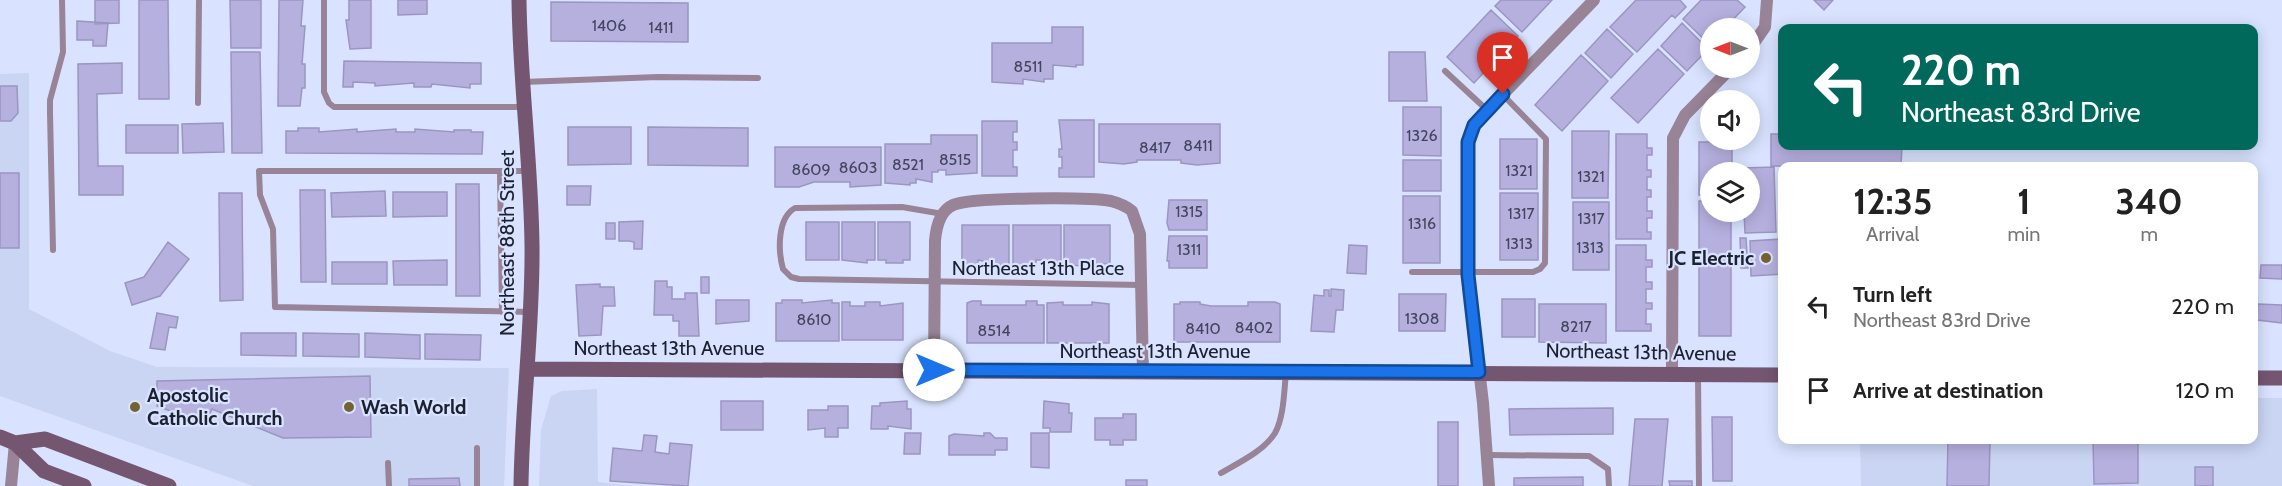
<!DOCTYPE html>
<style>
:root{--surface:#fff;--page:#f2f2f2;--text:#222;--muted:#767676}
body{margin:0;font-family:Cabin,sans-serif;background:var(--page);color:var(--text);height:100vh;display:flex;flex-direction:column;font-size:22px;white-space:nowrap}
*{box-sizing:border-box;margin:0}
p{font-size:20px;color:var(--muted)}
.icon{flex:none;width:33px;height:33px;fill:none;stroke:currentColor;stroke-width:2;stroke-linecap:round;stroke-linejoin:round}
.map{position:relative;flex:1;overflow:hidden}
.details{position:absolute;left:1778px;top:162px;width:480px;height:282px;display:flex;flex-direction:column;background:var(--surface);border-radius:12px;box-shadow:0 3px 15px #0003}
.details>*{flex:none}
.top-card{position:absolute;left:1778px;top:24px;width:480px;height:126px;border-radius:12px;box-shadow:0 3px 15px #0003;background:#00695c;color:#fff;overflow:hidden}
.needle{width:39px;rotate:270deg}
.fabs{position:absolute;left:1700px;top:18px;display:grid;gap:12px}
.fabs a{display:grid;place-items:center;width:60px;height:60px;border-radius:50%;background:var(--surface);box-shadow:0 3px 15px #0003;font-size:30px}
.pin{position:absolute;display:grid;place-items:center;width:51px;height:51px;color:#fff;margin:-62px -26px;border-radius:50% 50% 50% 0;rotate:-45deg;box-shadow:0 0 6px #0007}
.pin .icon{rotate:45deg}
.me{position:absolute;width:66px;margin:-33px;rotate:90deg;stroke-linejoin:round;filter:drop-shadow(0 0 4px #0008)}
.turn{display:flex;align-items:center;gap:21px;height:126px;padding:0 24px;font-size:27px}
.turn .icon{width:78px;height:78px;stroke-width:2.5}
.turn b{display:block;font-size:42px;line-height:51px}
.eta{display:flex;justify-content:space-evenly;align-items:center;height:102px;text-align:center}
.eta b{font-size:36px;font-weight:700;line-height:42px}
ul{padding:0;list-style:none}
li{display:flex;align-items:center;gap:18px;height:84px;padding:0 24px}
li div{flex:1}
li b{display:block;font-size:22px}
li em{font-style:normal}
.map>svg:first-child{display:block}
</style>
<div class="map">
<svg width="2282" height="486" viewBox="0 0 2282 486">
<rect width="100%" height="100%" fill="#d9e3ff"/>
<path fill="#cad5f4" d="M29,73V309L110,351L157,367L509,368L504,486H253L0,396V74Z
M597,389L598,482L634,486H539L541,430L551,396L562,391Z
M2253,398H2282V486H1861L1860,440H2253Z"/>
<path fill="#b6b0df" stroke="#9b95c2" stroke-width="1.5" d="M95,0H119V23L95,24Z
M139,0H168L169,99H139Z
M230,0H261V48H231Z
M279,0H303L301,26H305L302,64H305V88H302L300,106H278Z
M349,0H371V48L350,49L346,20H349Z
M398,0H427V14L398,15Z
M1501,0H1552L1522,32L1495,6Z
M1636,0H1680L1686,7L1675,18L1672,15L1637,52L1610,27Z
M1701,0H1737L1745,7L1725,28H1710V45L1683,19Z
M1814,0H1833L1824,10Z
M551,2L688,3V42L551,41Z
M1491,10L1518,36L1474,83L1447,57Z
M77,21L108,23L106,46H93V40H77Z
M1682,23L1708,49L1687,71L1661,46Z
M1052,27H1083V65H1076V67L1053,65V79H1044V82L1023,79V84L992,82V43H1052Z
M1607,29L1633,54L1611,78L1585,53Z
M1658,49L1684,74L1638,123L1611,98Z
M231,52H260L262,153H232Z
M1389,52H1425L1427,101H1389Z
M1581,55L1608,81L1562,131L1535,105Z
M344,61L481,63V84H470V88L432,84L431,87H414V83L375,86V83L353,82V87H343Z
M122,63V93L97,94L98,166H123V195H79L78,64Z
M0,86H17L18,113L11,121H0Z
M1403,107H1441V156L1403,155Z
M1059,120H1094V177H1059V168H1062V157H1059V149H1062Z
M982,121H1017V132H1013V142H1017V150H1013V167H1017V176H982Z
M223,123L224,152L183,153L182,124Z
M1099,124H1220V163L1197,165L1181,163V160H1137V162L1124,164L1099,162Z
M126,125H178V153H126Z
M568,127H631V164L568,165Z
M648,127L748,128V166L648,165Z
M298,128H319V132L357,129V132L396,129V132H415V129L454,132V130H471V132H483L482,154L286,153V131H298Z
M1572,131H1609L1608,198H1572Z
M1616,134H1647V148H1652V155H1647V170H1651V177H1647V190H1651V197H1647V211H1652V218H1647V232H1651V239H1616Z
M1771,134H1782V146H1902L1901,166H1771Z
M931,135H977V173L946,175V170H938V172H932V182L916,179V183H910V185L885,183V144H931Z
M1500,139H1537V189H1500Z
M1699,142H1732V172H1710V195H1699Z
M775,147H881V185L850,187V182H814L799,187H775Z
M1403,160H1441V191H1403Z
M1774,167L1776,232L1745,233L1744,212H1749V172H1743V168Z
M0,173H19V248H0Z
M456,184H479L480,296H456Z
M567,186H591L590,205H567Z
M300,190H325L326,282H301Z
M385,191L386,216L332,217L331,193Z
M393,192H447V216L393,217Z
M219,193H242L243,300L220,301Z
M1500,193H1538V260H1500Z
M1403,196H1440V263H1403Z
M1169,200H1207V230H1169L1167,223Z
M1699,201H1710V212H1731V260H1699Z
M1573,202H1609V270H1573Z
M643,221L642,249H634V242L629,241H619V222Z
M806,222H839V260H806Z
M842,222H875V260H867V263L842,260Z
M878,222H910V260H903V263H886V260H878Z
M606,223H615V239H606Z
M962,225H1009V264L992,266V263L978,260V266L962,264Z
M1013,225H1061V263L1043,266V260H1036V264H1030V266L1013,264Z
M1064,225H1110V264H1103V266H1094V262H1080V266L1064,264Z
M1169,236H1207V268H1169V261H1167Z
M1740,238H1746L1748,268H1741Z
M1782,239V274L1751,276L1750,241Z
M168,242L189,259L160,296L132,305L125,283L144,277Z
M1349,245L1367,246L1366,274L1347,273Z
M1616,245H1646V260H1652V267H1646V282H1652V289H1646V303H1652V309H1646V324H1651V331H1616Z
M447,260V285H394L393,261Z
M332,262H387V284H332Z
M2261,265H2282V279L2260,278Z
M1699,266H1731V336H1699Z
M701,277H709V293H701Z
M655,281H667V287H672V299H685V293H697L699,336H679V321H673V315H654Z
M600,284V287H614L615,306H603L601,335L579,336L576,285Z
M1331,289L1344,290L1343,310H1336L1334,332L1311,331L1314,295L1324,296V290H1329V296H1331Z
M1399,294H1446L1445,331H1399Z
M1502,299H1535V337H1502Z
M716,300H749V321L716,324Z
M782,300H802V303L832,300V303H839V341H776V303H782Z
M972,301H981V305H1026V301H1037V305H1044V343H967V303Z
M842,302H850V306H865V302H880V306L903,303V340H842Z
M1063,302V305H1092V302L1109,304V343H1047V303Z
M1180,302H1200V304L1211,306H1248V302H1275L1280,304V342H1174V304H1180Z
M1539,304H1606V343L1539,342Z
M2258,304L2282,305V323L2257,320Z
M157,313L178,317L176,328L169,327L165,350L150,348Z
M241,333H296V356L241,355Z
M303,333L359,334V357L303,356Z
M365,333L420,335V359L365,357Z
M425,334L481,335L480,360L425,359Z
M370,376L371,437L283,438L212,409L205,424L157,406V381Z
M721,401H763V430H721Z
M907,401V409H911V429L888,426V429H871L872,406H880V403Z
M1044,401L1069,404V413H1072L1071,432H1050V428H1043Z
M828,406H848V428H838V437H825V428L808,430V410H828Z
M1613,408V434L1510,435L1509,409Z
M1123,414H1136V440H1123V445H1110V440H1095V418H1123Z
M1712,417H1732V481H1713Z
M1635,419H1668L1662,486H1629Z
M1438,422H1458V486H1438Z
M905,433H921L920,454H904Z
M984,433H990L995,438H1007V450H995V455H949V436L954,434L984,436Z
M1031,433H1049V468L1031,467Z
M644,435L657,436L655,452L669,454L670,443L692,445L688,486L610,481L613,448L642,451Z
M1948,440H1990L1989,486H1947Z
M2093,440H2138V483L2094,484Z
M2195,467H2213V486H2195Z
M1583,477V486H1514V478Z
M459,478L460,486H409V479Z
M1126,480H1147V486H1126Z
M1669,481H1692V486H1670Z"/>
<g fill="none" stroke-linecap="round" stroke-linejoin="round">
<path stroke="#998396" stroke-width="6" d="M324,0V92L329,103L334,107H524
M1445,71L1487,110
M523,82L658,77L758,78
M198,103L199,0
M500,171L502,312
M529,171H259L260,195L273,229L275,307L531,312
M943,214L902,207L795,208C777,218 778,251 783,269L791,277L799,279L1141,285
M53,250L50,113V100L63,52L62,0
M1412,272H1533L1540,269L1545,263L1546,139L1503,95
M1698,375L1699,486
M477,448V486
M1488,455L1589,456L1608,469L1609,486
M388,463L389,486
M1221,473C1238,463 1264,451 1275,433C1284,417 1284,391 1286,373"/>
<path stroke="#998396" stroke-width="12" d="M1749,50L1765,27L1767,0
M934,370L935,241C936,228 940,211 953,205C971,197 1090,197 1111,201C1119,203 1126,206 1132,211L1140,234L1143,372
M1672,374L1673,138L1685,115L1731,68
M11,486L15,443
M1489,486L1483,403L1468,275V143L1474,125L1481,117L1594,0"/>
<path stroke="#755671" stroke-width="15" d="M519,0C520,82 531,163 532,245C533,326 522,406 521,486
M527,369L1782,375
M2253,378H2282
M0,437L15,443L44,471L84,486
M15,443L45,439L169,486"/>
</g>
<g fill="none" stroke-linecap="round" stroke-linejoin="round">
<g stroke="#114b97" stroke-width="15">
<path id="route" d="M934,370L1479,372L1468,275V142L1474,125L1503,94"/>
</g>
<use href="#route" stroke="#1a73e8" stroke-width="10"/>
</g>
<g fill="#746331" stroke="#d9e3ff" stroke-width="2">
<circle cx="1766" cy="258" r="6"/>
<circle cx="135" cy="407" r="6"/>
<circle cx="349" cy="407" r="6"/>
</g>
<g text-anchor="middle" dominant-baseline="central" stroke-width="4.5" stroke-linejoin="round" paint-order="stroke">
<g font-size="16" fill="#42455d">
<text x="609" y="25">1406</text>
<text x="661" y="27">1411</text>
<text x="1028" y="66">8511</text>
<text x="1422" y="135">1326</text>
<text x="1198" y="145">8411</text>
<text x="1155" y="147">8417</text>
<text x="955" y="159">8515</text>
<text x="908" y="164">8521</text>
<text x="858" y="167">8603</text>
<text x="811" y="169">8609</text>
<text x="1519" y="170">1321</text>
<text x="1591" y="176">1321</text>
<text x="1189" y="211">1315</text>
<text x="1521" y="213">1317</text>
<text x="1591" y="218">1317</text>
<text x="1422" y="223">1316</text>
<text x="1519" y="243">1313</text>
<text x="1590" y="247">1313</text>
<text x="1189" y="249">1311</text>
<text x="1422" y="318">1308</text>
<text x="814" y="319">8610</text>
<text x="1576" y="326">8217</text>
<text x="1254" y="327">8402</text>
<text x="1203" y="328">8410</text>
<text x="994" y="330">8514</text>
</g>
<g font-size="20" fill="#1c2132" stroke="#d9e3ff">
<text transform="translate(507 243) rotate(-90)">Northeast 88th Street</text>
<text x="1038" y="268">Northeast 13th Place</text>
<text x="669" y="348">Northeast 13th Avenue</text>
<text x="1155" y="351">Northeast 13th Avenue</text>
<text transform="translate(1641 352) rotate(1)">Northeast 13th Avenue</text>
</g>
<g font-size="20" font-weight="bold" fill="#1c2132" stroke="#d9e3ff" text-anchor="start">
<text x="1754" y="258" text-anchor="end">JC Electric</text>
<text x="147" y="395">Apostolic<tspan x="147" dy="23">Catholic Church</tspan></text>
<text x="361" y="407">Wash World</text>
</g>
</g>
</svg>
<div class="fabs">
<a><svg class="needle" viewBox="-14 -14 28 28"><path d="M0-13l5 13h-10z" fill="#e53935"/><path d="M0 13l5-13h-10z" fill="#767676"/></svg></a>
<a><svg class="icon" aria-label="sound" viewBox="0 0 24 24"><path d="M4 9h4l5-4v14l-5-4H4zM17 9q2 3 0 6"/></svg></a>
<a><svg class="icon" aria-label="layers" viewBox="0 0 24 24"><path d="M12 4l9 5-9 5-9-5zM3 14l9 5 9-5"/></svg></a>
</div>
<div class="pin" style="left:1503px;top:94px;background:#d93025"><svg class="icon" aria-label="arrive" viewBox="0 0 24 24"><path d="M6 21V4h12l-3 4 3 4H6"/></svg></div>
<svg class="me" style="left:934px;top:370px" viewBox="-20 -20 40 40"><circle r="19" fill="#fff"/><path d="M0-13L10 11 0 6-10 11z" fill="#1a73e8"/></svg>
<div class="top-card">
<div class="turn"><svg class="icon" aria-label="left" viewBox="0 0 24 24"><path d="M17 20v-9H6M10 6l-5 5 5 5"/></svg><div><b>220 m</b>Northeast 83rd Drive</div></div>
</div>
<section class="details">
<div class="eta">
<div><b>12:35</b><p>Arrival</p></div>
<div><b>1</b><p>min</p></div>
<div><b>340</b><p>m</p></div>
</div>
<ul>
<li><svg class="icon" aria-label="left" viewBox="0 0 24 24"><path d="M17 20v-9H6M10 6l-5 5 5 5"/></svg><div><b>Turn left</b><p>Northeast 83rd Drive</p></div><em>220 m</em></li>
<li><svg class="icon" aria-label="arrive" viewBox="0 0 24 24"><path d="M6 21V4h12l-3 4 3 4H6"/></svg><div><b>Arrive at destination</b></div><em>120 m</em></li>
</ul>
</section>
</div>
